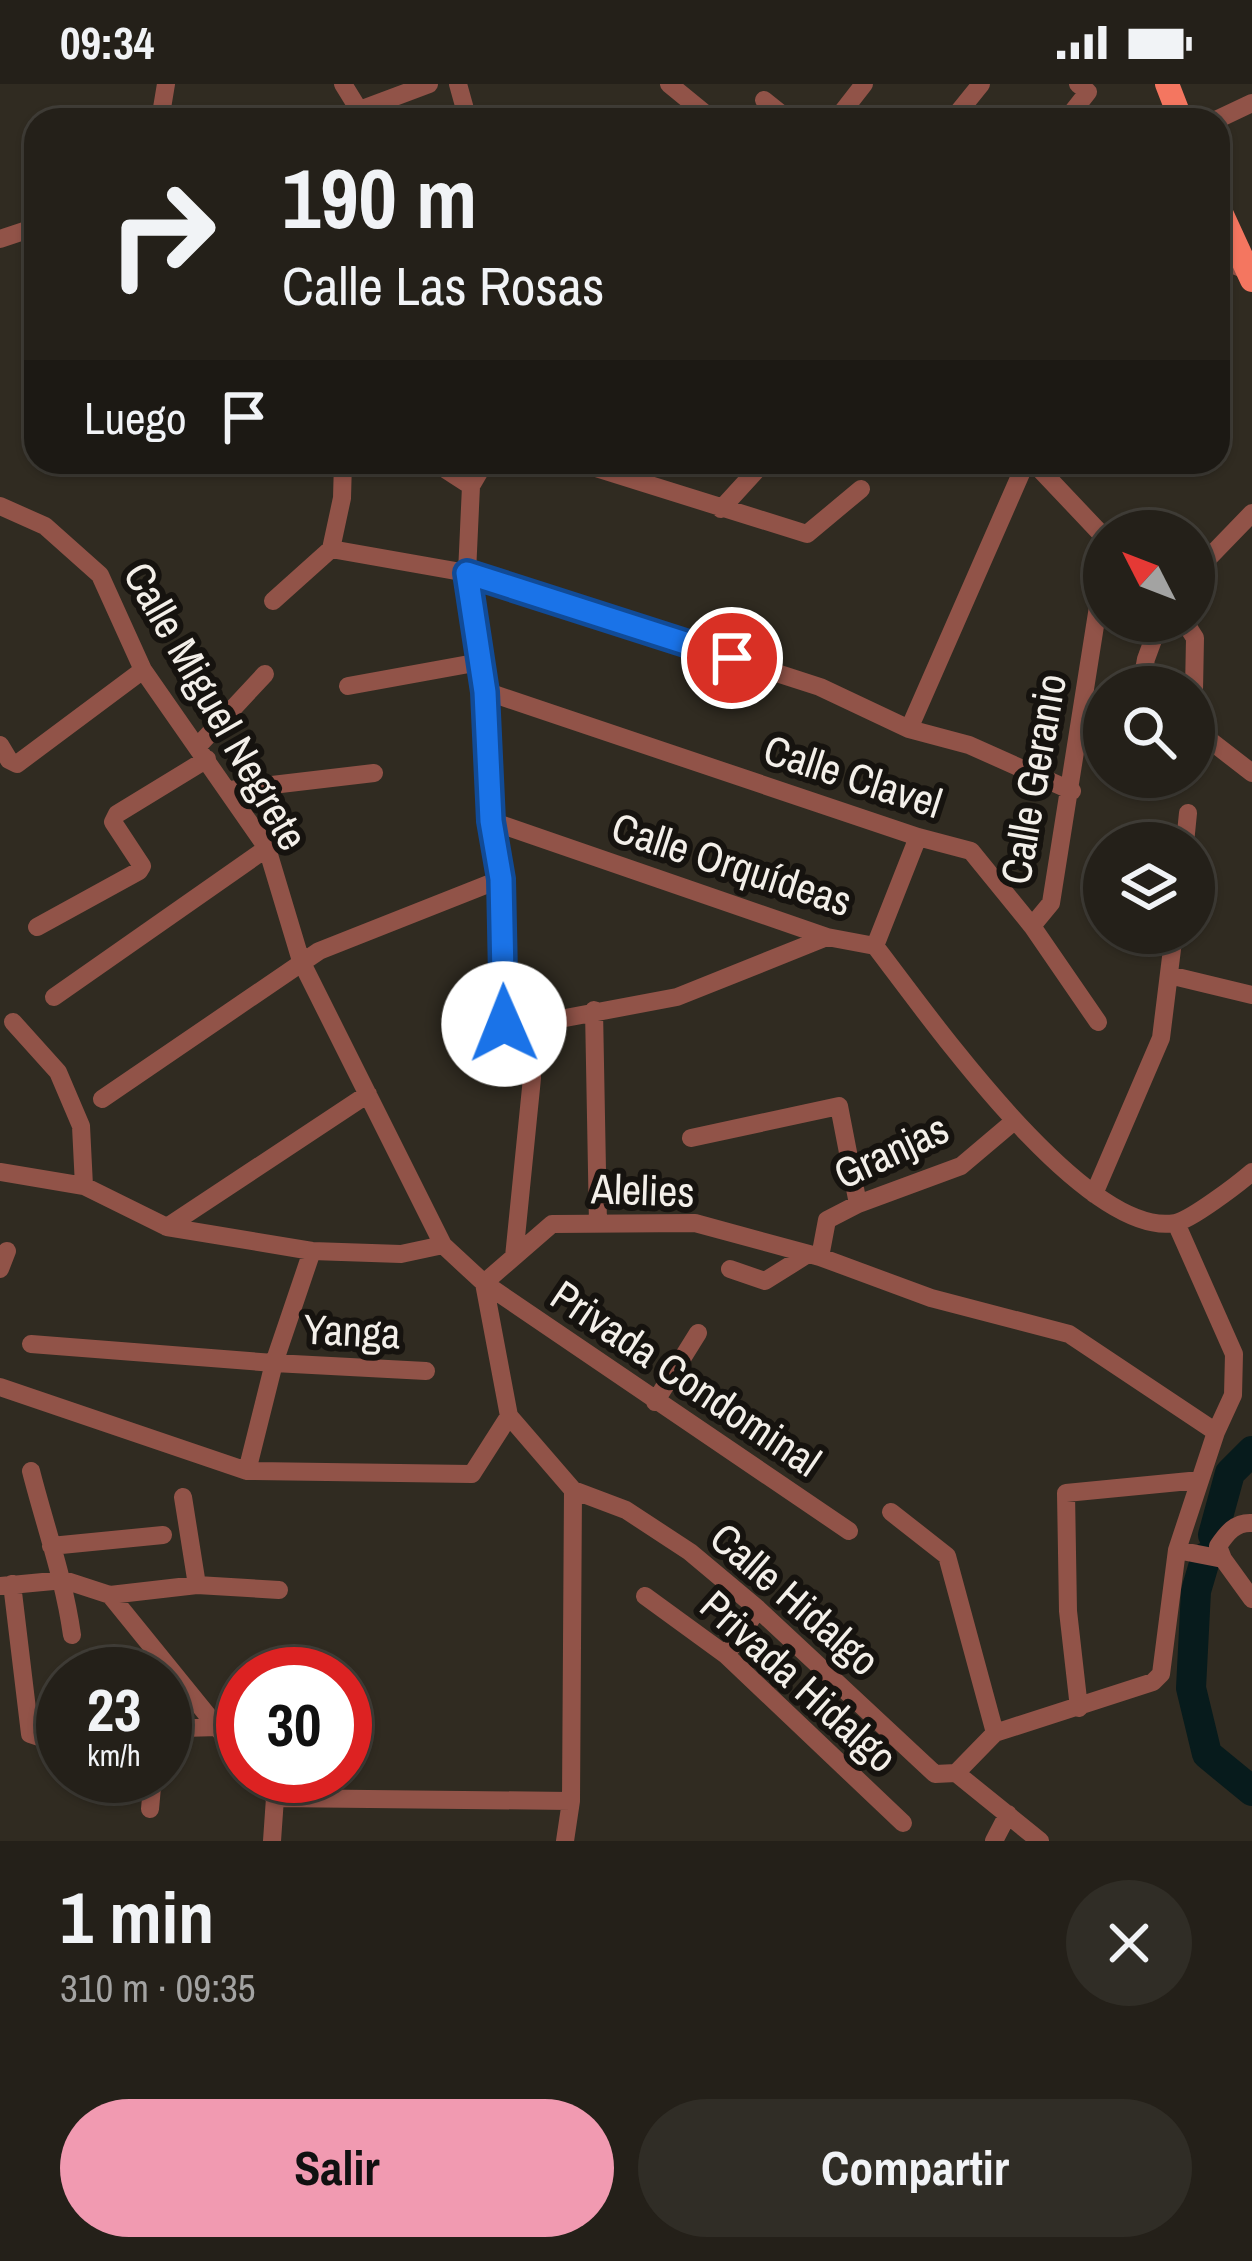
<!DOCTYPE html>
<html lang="es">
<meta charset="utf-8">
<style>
:root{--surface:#242019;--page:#302d26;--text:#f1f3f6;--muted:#a3a3a2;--line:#413e38;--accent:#f19ab1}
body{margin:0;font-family:"Archivo Narrow",sans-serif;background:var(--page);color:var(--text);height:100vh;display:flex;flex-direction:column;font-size:45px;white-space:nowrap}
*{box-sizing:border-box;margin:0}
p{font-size:39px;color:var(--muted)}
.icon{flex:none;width:66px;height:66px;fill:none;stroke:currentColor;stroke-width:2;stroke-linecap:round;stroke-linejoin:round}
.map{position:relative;height:1757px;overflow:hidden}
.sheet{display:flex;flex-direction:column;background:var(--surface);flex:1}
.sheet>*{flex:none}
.guide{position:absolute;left:24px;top:24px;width:1206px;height:366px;border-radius:36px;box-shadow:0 3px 9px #0004,0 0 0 3px var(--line);background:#242019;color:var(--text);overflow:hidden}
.needle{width:78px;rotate:312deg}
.fabs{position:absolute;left:1083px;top:426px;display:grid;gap:24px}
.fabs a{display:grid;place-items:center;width:132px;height:132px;border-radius:50%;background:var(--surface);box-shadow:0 3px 9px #0004,0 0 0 3px var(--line);font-size:60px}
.speed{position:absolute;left:36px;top:1563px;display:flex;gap:24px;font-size:60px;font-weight:700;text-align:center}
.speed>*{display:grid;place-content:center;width:156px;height:156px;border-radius:50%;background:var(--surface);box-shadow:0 3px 9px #0004,0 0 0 3px var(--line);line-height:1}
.speed small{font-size:30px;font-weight:400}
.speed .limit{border:18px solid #d22;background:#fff;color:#111}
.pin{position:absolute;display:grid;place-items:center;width:102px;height:102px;color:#fff;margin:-51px;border:6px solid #fff;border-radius:50%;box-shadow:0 3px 12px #0007}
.me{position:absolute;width:132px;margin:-66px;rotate:359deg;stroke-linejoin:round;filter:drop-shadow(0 0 9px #0008)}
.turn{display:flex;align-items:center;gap:42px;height:252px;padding:0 60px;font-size:54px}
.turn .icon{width:156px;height:156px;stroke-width:2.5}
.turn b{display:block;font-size:84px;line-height:102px}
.then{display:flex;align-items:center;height:114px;padding:0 60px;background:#0003;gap:24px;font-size:45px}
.round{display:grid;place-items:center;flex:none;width:126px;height:126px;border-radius:63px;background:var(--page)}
.overview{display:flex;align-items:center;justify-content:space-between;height:204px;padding:0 60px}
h1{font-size:72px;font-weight:700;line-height:90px}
.cta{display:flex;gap:24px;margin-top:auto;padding:24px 60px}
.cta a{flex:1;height:138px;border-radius:72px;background:var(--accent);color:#111;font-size:48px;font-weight:700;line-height:138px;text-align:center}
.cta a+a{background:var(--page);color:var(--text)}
.status{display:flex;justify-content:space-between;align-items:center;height:84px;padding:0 60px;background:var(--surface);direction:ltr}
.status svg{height:33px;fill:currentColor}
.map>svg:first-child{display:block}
</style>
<div class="status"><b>09:34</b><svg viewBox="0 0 49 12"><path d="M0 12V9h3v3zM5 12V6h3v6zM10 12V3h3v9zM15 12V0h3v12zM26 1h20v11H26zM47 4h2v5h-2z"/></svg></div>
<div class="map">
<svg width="1252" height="1757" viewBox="0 0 1252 1757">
<rect width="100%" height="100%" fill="#302b21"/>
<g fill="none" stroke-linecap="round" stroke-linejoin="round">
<path stroke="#071b1c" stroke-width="30" d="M1213,1451L1230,1389L1252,1367
M1206,1473L1196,1507L1191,1604L1207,1670L1252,1707"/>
<path stroke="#915348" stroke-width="18" d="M343,0L359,26
M458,0L468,36
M669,0L713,36
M764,16L789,36
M160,36L166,0
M333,36L429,0
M836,36L864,0
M952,36L981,0
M1066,36L1088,8L1078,0
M1216,36L1252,19
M0,155L36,143
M1218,175L1251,188
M434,378L471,402
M485,378L471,402L467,489L485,607L491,737L501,795L504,940L528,941L677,913L827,853
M1033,378L1104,453
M583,380L807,450L861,405
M0,422L45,442L100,491L143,586L267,764L301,877L443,1161L484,1199L849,1447
M721,425L764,378
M331,465L467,489L820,603L909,645L969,661L1072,707
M1194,489L1252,429
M273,517L331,465L342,414L343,378
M1184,537L1195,554L1194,606
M348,602L480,578
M1141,603L1146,575L1160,537
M485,607L918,753L971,767L1032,842L1098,938
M1194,618L1207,654L1252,689
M909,645L1026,378
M0,661L9,676L17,680L143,586
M198,662L265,590
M1124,699L1125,693
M230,706L374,689
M491,737L827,853L875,862C926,928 1084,1155 1175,1139C1191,1136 1238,1100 1252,1088
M1185,759L1188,729
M1032,842L1051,819L1104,485
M37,843L139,787L142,782L113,738L117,730L207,675
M875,862L918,753
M1169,891L1252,911
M54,913L267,764
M594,926L598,1140
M13,938L58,988L81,1042L84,1102
M102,1015L319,867L501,795
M691,1054L839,1022L858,1120
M0,1088L84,1102L167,1143L312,1167L401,1170L443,1161
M1094,1110L1161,954L1174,849
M167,1143L368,1010
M514,1173L532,994L528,941
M820,1173L827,1136L858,1120L961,1082L1013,1038
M0,1185L7,1167
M730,1185L765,1197L808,1170
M484,1199L552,1140L695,1139L820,1173L931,1214L1069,1250L1216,1348
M484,1199L509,1332L573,1406L571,1717L565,1757
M31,1260L274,1279L426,1287
M0,1303L247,1387L472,1390L509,1332
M655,1318L698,1249
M31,1387C45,1442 64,1494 72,1551
M247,1387L274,1279L312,1167
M573,1406L626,1426L690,1468L758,1525L935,1690L956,1689
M183,1413L197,1501
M891,1428L947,1472L995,1649
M1252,1439C1235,1438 1227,1449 1218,1462L1223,1475L1252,1515
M51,1462L163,1451
M1177,1466L1223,1475
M12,1500L30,1650L42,1654L63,1650
M0,1502L64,1496L110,1511L243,1675
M110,1511L197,1501L279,1506
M645,1512L726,1571L903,1739
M726,1571L758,1525
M1079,1624L1068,1527L1066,1409L1200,1396
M165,1659L183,1644L218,1643
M956,1689L995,1649L1153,1598L1161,1590L1177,1466L1216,1348L1233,1311L1234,1270L1176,1139
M956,1689L1040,1757
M257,1692L275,1714L272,1757
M275,1714L571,1717
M150,1725L153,1692
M994,1757L1008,1730"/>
<path stroke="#f47660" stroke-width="24" d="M1167,0L1181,36
M1218,122L1252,196"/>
</g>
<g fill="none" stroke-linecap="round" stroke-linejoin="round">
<g stroke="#114b97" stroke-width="30">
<path id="route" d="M504,940L501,795L491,737L485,608L467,489L732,574"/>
</g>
<use href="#route" stroke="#1a73e8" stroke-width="21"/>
</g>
<g text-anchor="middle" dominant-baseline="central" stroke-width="12" stroke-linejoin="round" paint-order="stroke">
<g font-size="42" fill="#f3efe9" stroke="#16130f">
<text transform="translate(216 622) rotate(60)">Calle Miguel Negrete</text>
<text transform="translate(853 692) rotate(18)">Calle Clavel</text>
<text transform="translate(1033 695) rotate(-80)">Calle Geranio</text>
<text transform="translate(732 780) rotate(18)">Calle Orquídeas</text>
<text transform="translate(891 1067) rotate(-25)">Granjas</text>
<text transform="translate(643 1106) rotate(2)">Alelies</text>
<text transform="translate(352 1247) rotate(3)">Yanga</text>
<text transform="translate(686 1294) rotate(34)">Privada Condominal</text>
<text transform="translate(795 1515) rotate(41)">Calle Hidalgo</text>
<text transform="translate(799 1597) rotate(42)">Privada Hidalgo</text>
</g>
</g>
</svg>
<div class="fabs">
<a><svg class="needle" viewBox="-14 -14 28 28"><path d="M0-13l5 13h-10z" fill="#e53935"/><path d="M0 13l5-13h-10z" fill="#a3a3a2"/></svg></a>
<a><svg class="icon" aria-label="search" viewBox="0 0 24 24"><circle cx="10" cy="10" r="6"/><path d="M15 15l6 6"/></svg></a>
<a><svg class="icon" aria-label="layers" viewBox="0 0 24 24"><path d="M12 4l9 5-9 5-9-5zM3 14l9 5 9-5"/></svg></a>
</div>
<div class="speed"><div>23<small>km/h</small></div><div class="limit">30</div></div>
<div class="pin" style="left:732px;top:574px;background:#d93025"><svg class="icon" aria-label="arrive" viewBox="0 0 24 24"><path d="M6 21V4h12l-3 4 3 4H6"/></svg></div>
<svg class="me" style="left:504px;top:940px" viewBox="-20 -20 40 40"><circle r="19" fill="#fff"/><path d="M0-13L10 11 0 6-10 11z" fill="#1a73e8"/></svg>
<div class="guide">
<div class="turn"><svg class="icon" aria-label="right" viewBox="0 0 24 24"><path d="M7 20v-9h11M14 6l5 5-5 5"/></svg><div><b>190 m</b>Calle Las Rosas</div></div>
<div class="then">Luego<svg class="icon" aria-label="arrive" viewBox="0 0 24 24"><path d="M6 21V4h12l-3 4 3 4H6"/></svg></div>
</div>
</div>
<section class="sheet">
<div class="overview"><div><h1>1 min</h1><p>310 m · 09:35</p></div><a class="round"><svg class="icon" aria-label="close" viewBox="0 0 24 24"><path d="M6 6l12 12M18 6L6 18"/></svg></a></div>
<div class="cta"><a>Salir</a><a>Compartir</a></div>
</section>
